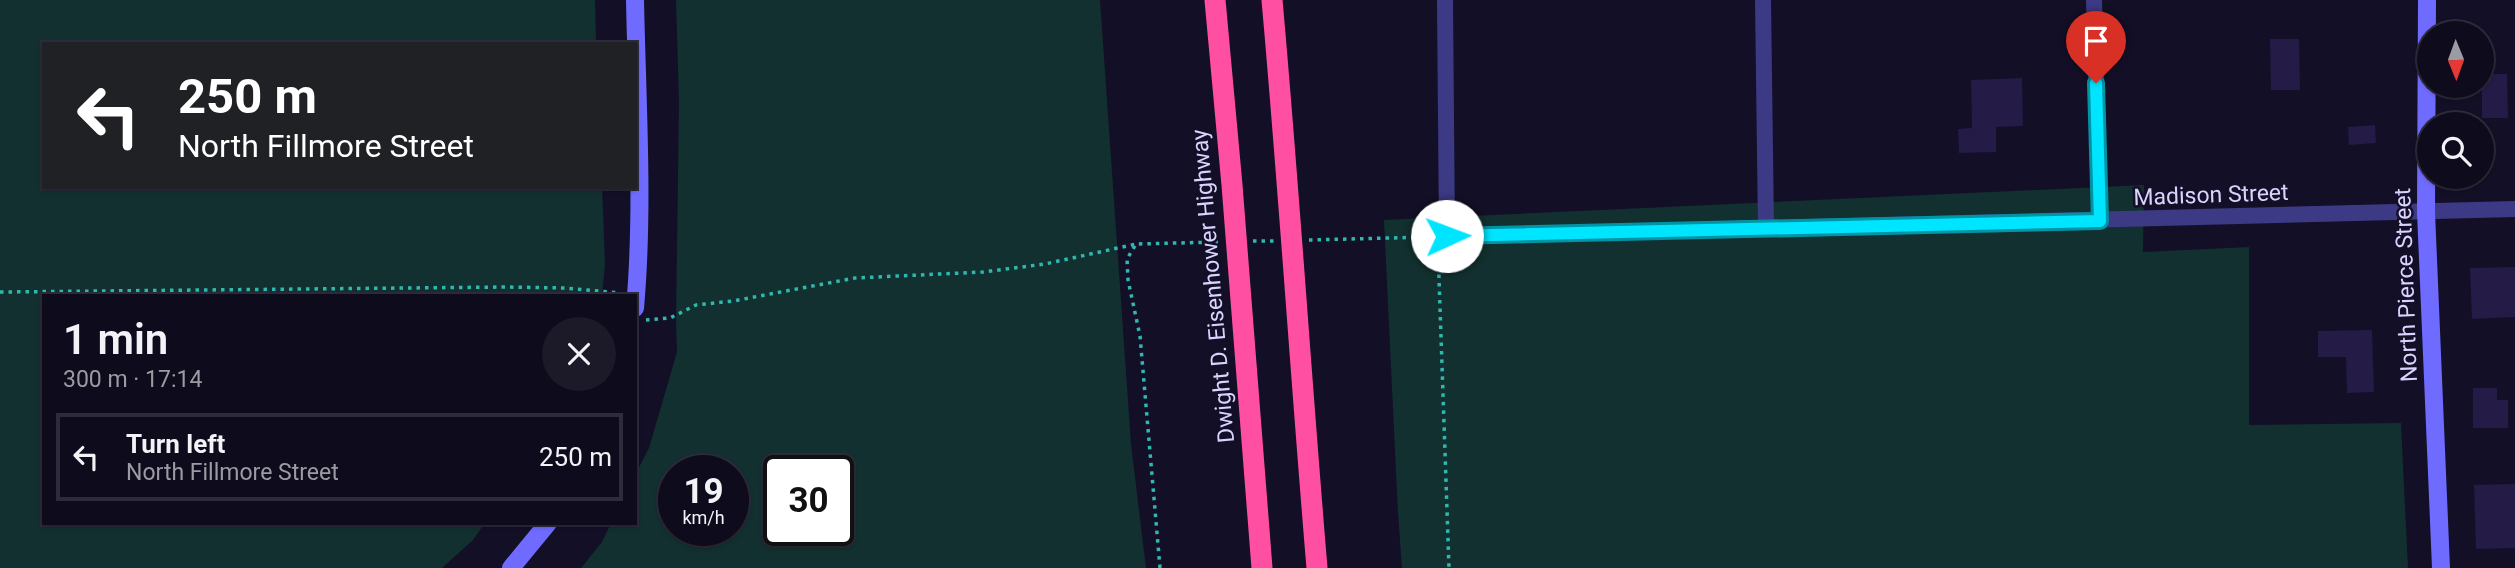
<!DOCTYPE html>
<meta charset="utf-8">
<style>
:root{--surface:#0e0b1c;--page:#1c1929;--text:#f1f3f6;--muted:#9b9ba3;--line:#2e2b3b}
body{margin:0;font-family:Roboto,sans-serif;background:var(--page);color:var(--text);height:100vh;display:flex;flex-direction:column;font-size:26px;white-space:nowrap}
*{box-sizing:border-box;margin:0}
p{font-size:23px;color:var(--muted)}
.icon{flex:none;width:38px;height:38px;fill:none;stroke:currentColor;stroke-width:2;stroke-linecap:round;stroke-linejoin:round}
.map{position:relative;flex:1;overflow:hidden}
.sheet{position:absolute;left:42px;top:294px;width:595px;height:231px;display:flex;flex-direction:column;background:var(--surface);border-radius:0px;box-shadow:0 2px 5px #0004,0 0 0 2px var(--line)}
.sheet>*{flex:none}
.banner{position:absolute;left:42px;top:42px;width:595px;height:147px;border-radius:0px;box-shadow:0 2px 5px #0004,0 0 0 2px var(--line);background:#202124;color:#fff;overflow:hidden}
.needle{width:46px;rotate:179deg}
.fabs{position:absolute;left:2417px;top:21px;display:grid;gap:14px}
.fabs a{display:grid;place-items:center;width:77px;height:77px;border-radius:50%;background:var(--surface);box-shadow:0 2px 5px #0004,0 0 0 2px var(--line);font-size:35px}
.speed{position:absolute;left:658px;top:455px;display:flex;gap:14px;font-size:35px;font-weight:700;text-align:center}
.speed>*{display:grid;place-content:center;width:91px;height:91px;border-radius:50%;background:var(--surface);box-shadow:0 2px 5px #0004,0 0 0 2px var(--line);line-height:1}
.speed small{font-size:18px;font-weight:400}
.speed .limit{border:4px solid #111;border-radius:10px;background:#fff;color:#111}
.pin{position:absolute;display:grid;place-items:center;width:60px;height:60px;color:#fff;margin:-72px -30px;border-radius:50% 50% 50% 0;rotate:-45deg;box-shadow:0 0 7px #0007}
.pin .icon{rotate:45deg}
.me{position:absolute;width:77px;margin:-38px;rotate:88deg;stroke-linejoin:round;filter:drop-shadow(0 0 5px #0008)}
.turn{display:flex;align-items:center;gap:24px;height:147px;padding:0 21px;font-size:32px}
.turn .icon{width:91px;height:91px;stroke-width:2.5}
.turn b{display:block;font-size:49px;line-height:60px}
.round{display:grid;place-items:center;flex:none;width:74px;height:74px;border-radius:37px;background:var(--page)}
.head{display:flex;align-items:center;justify-content:space-between;height:119px;padding:0 21px}
h1{font-size:42px;font-weight:600;line-height:52px}
ul{padding:0;list-style:none}
li{display:flex;align-items:center;gap:21px;height:88px;margin:0 14px 10px;padding:0 7px;border:4px solid var(--line);border-radius:0px}
li div{flex:1}
li b{display:block;font-size:26px}
li em{font-style:normal}
.map>svg:first-child{display:block}
</style>
<div class="map">
<svg width="2515" height="568" viewBox="0 0 2515 568">
<rect width="100%" height="100%" fill="#130f26"/>
<path fill="#12302f" fill-rule="evenodd" d="M0,0H595L596,44H44V187H602L605,264L602,296H44V523H485L473,540L442,568H0Z
M676,0H1100L1131,444L1146,568H581L602,542L611,523H635V475L649,448L677,352L676,321L679,101ZM674,471H733V530H674ZM779,471H838V530H779Z
M2144,185L2143,252L2249,247V425L2401,423L2408,568H1402L1398,513L1384,220Z"/>
<path fill="#241b47" d="M2270,39H2299L2300,90H2271Z
M2482,74H2507L2508,118H2482Z
M2022,78L2023,126L1996,127V152L1959,153L1958,129L1972,128L1971,80Z
M2375,125L2376,143L2349,145L2348,127Z
M2515,267V317L2472,319L2470,268Z
M2372,330L2374,392L2347,393L2346,357H2318V331Z
M2473,388H2497V400H2508V428H2473Z
M2515,484V548L2476,549L2474,485Z"/>
<g fill="none" stroke-linecap="round" stroke-linejoin="round">
<path stroke="#2fb8b0" stroke-width="3.5" stroke-dasharray="3.5 5" stroke-linecap="butt" d="M1309,240L1431,237
M1253,241H1274
M1438,249L1449,568
M0,292L506,287L565,288L620,293
M646,320L670,318L696,305L733,301L855,278L983,272L1045,264L1136,244
M1160,568L1140,336L1128,280L1127,259L1136,244L1218,242"/>
<path stroke="#3d3a85" stroke-width="16" d="M1445,0L1447,236L2515,209
M1763,0L1766,228
M2094,0L2100,221"/>
<path stroke="#6f6bff" stroke-width="18" d="M635,0C637,102 644,206 635,308
M2427,0L2426,212L2441,568
M511,568L548,523"/>
<path stroke="#ff4fa3" stroke-width="21" d="M1215,0L1232,185L1262,568
M1272,0C1289,189 1301,379 1317,568"/>
</g>
<g fill="none" stroke-linecap="round" stroke-linejoin="round">
<g stroke="#0095a6" stroke-width="18">
<path id="route" d="M1447,236L2100,221L2096,83"/>
</g>
<use href="#route" stroke="#00e5ff" stroke-width="12"/>
</g>
<g text-anchor="middle" dominant-baseline="central" stroke-width="5" stroke-linejoin="round" paint-order="stroke">
<g font-size="23" fill="#d9d4ff" stroke="#130f26">
<text transform="translate(2211 195) rotate(-2)">Madison Street</text>
<text transform="translate(2406 285) rotate(-92)">North Pierce Street</text>
<text transform="translate(1213 286) rotate(-95)">Dwight D. Eisenhower Highway</text>
</g>
</g>
</svg>
<div class="fabs">
<a><svg class="needle" viewBox="-14 -14 28 28"><path d="M0-13l5 13h-10z" fill="#e53935"/><path d="M0 13l5-13h-10z" fill="#9b9ba3"/></svg></a>
<a><svg class="icon" aria-label="search" viewBox="0 0 24 24"><circle cx="10" cy="10" r="6"/><path d="M15 15l6 6"/></svg></a>
</div>
<div class="speed"><div>19<small>km/h</small></div><div class="limit">30</div></div>
<div class="pin" style="left:2096px;top:83px;background:#d93025"><svg class="icon" aria-label="arrive" viewBox="0 0 24 24"><path d="M6 21V4h12l-3 4 3 4H6"/></svg></div>
<svg class="me" style="left:1447px;top:236px" viewBox="-20 -20 40 40"><circle r="19" fill="#fff"/><path d="M0-13L10 11 0 6-10 11z" fill="#00e5ff"/></svg>
<div class="banner">
<div class="turn"><svg class="icon" aria-label="left" viewBox="0 0 24 24"><path d="M17 20v-9H6M10 6l-5 5 5 5"/></svg><div><b>250 m</b>North Fillmore Street</div></div>
</div>
<section class="sheet">
<div class="head"><div><h1>1 min</h1><p>300 m · 17:14</p></div><a class="round"><svg class="icon" aria-label="close" viewBox="0 0 24 24"><path d="M6 6l12 12M18 6L6 18"/></svg></a></div>
<ul>
<li><svg class="icon" aria-label="left" viewBox="0 0 24 24"><path d="M17 20v-9H6M10 6l-5 5 5 5"/></svg><div><b>Turn left</b><p>North Fillmore Street</p></div><em>250 m</em></li>
</ul>
</section>
</div>
